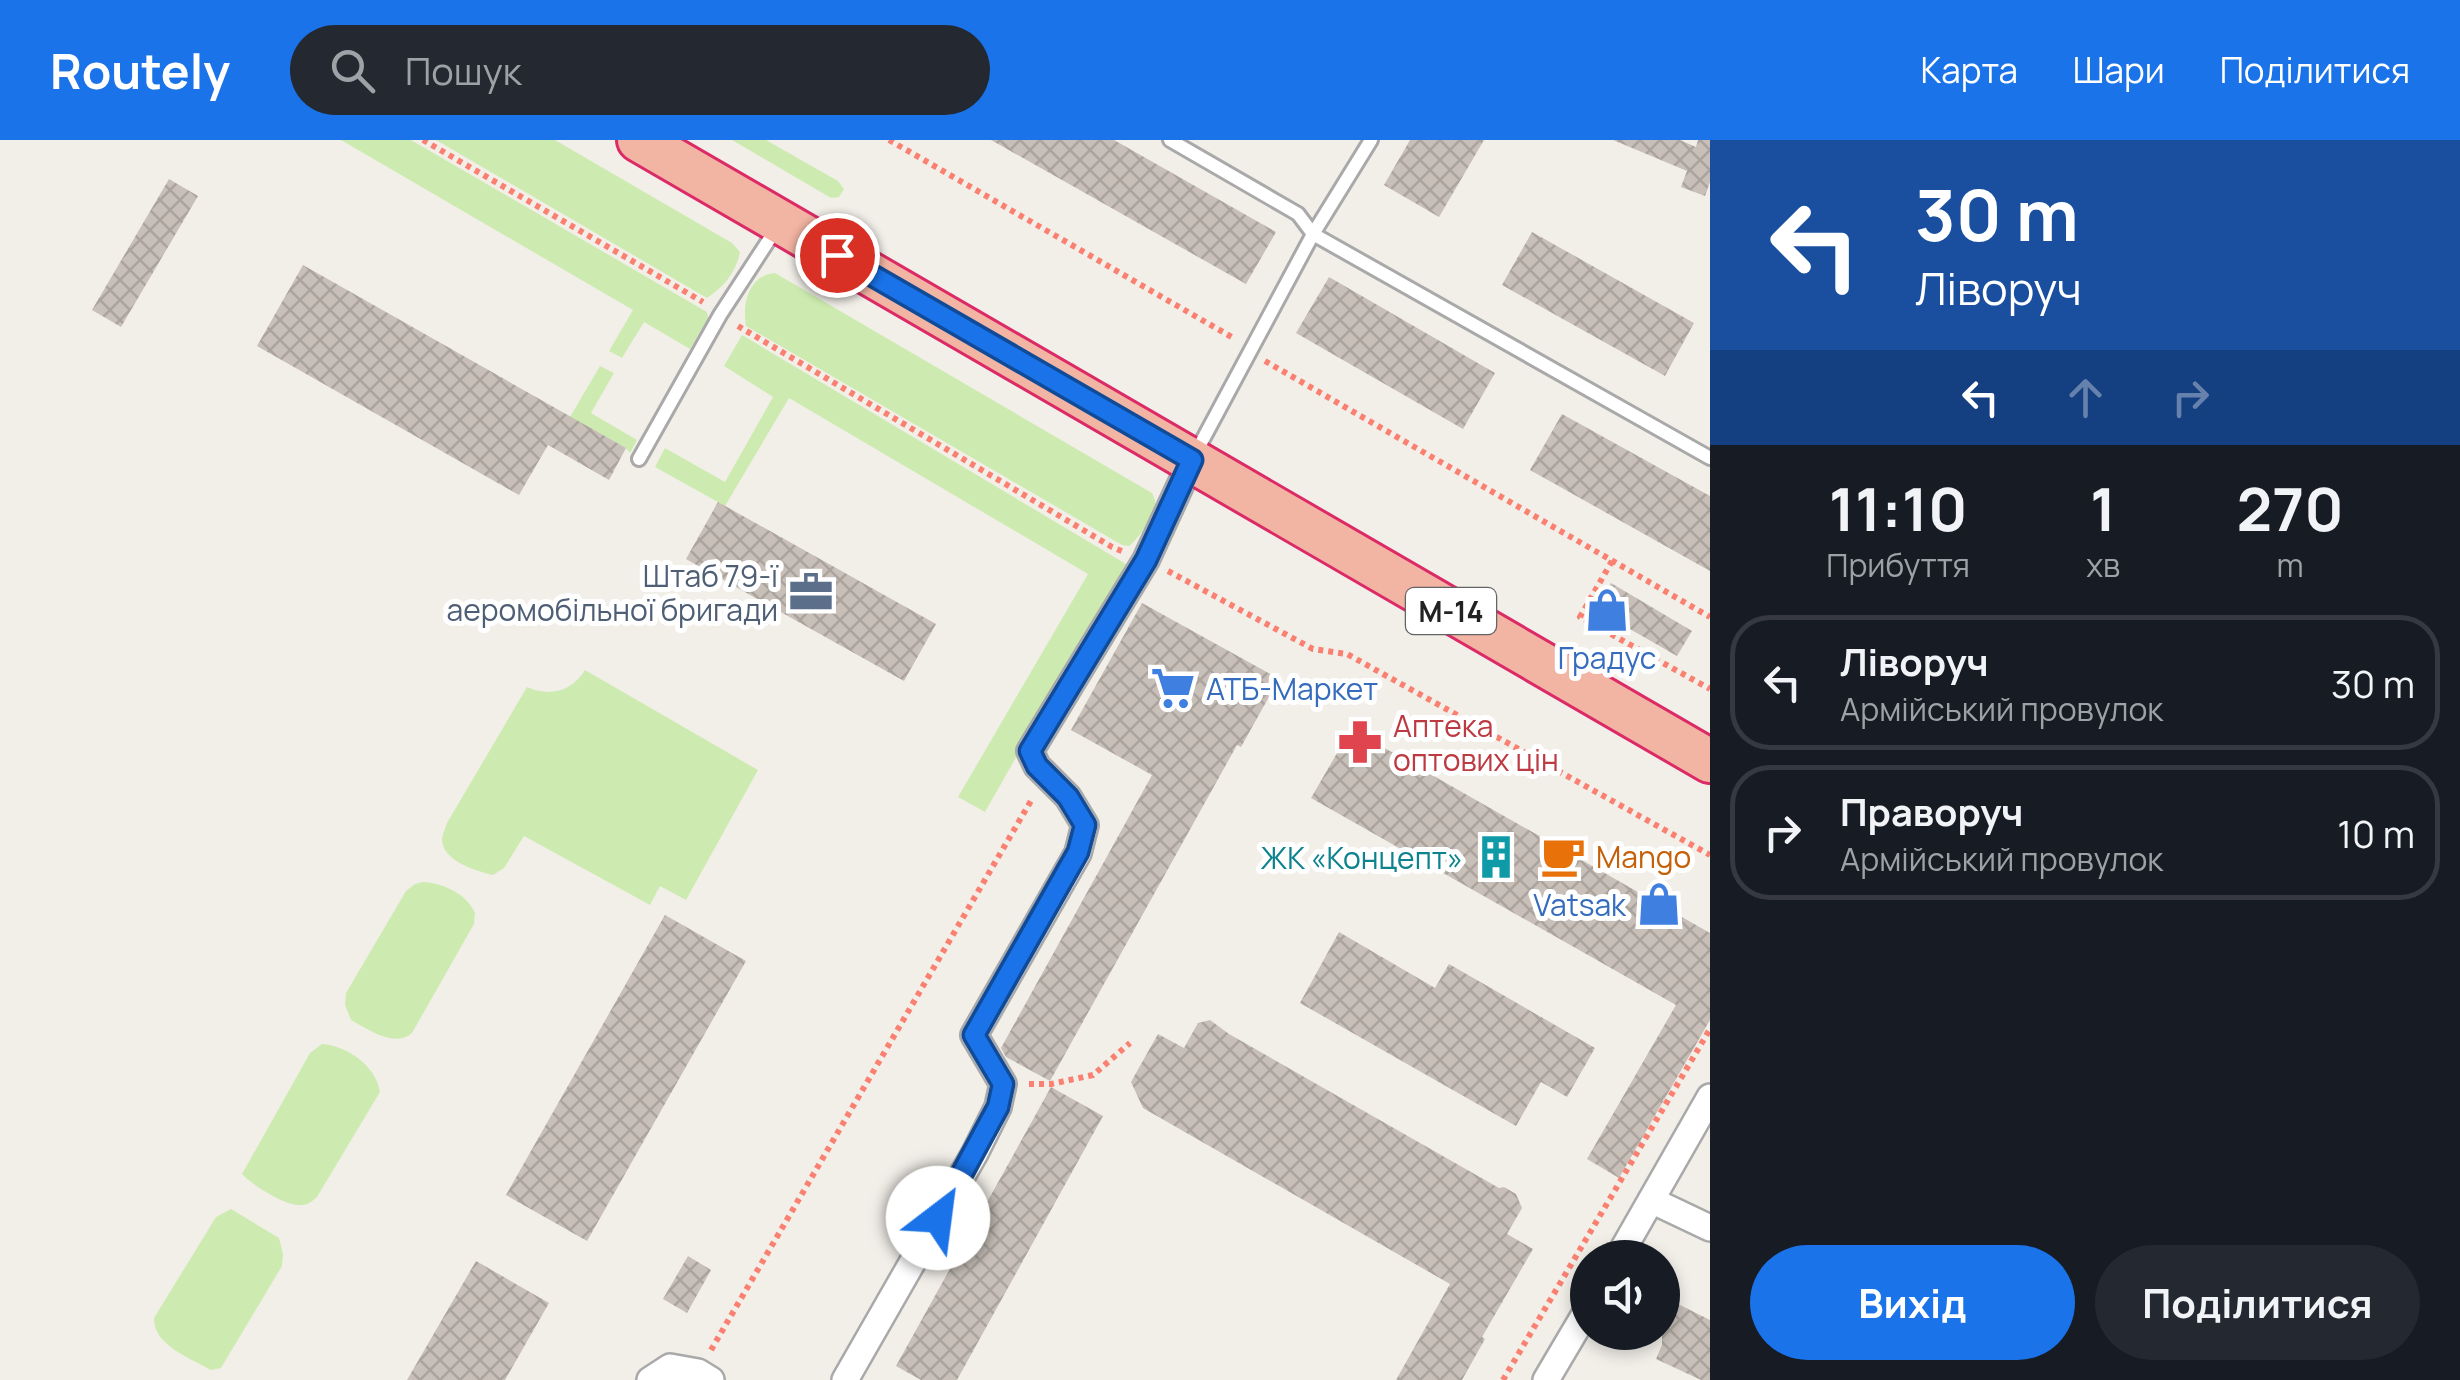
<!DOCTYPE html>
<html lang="uk">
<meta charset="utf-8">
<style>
:root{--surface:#171b24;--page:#242831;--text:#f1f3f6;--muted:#9ea1a6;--line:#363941;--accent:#1a73e8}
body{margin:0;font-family:Manrope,sans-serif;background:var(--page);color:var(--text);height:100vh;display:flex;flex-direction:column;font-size:38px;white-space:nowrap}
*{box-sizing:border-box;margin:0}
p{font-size:32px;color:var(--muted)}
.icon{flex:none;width:55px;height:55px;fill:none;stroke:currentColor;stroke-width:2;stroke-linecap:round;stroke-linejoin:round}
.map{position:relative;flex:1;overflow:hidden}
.side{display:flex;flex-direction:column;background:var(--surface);width:750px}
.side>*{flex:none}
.banner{background:#1a4fa0;color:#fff;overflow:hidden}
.controls{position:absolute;left:1570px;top:1100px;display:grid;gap:20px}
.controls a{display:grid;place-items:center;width:110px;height:110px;border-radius:50%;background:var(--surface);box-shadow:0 5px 15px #0003;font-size:50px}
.pin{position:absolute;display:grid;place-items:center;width:85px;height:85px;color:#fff;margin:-42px;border:5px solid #fff;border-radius:50%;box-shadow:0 2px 10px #0007}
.me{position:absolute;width:110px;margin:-55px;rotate:30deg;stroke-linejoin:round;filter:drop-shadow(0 0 8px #0008)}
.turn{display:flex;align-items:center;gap:35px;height:210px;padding:0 40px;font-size:45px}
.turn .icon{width:130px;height:130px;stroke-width:2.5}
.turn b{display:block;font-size:70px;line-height:85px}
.lanes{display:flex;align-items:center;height:95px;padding:0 40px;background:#0003;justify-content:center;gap:50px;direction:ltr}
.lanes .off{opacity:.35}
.eta{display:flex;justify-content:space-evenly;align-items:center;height:170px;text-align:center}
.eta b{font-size:60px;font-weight:700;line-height:70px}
.button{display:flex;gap:20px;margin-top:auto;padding:20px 40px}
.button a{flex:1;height:115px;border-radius:60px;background:var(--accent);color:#fff;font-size:40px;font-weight:700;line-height:115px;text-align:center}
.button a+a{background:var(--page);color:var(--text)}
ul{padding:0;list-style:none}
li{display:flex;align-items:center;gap:30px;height:135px;margin:0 20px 15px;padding:0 20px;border:5px solid var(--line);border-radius:40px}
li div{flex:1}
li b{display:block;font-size:38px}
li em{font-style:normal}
header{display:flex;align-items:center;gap:60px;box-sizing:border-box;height:140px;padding:0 50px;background:var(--accent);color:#fff}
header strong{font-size:48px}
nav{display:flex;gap:55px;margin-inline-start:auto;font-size:35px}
.search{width:700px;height:90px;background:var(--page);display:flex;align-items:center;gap:25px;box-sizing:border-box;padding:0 35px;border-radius:55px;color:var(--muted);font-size:38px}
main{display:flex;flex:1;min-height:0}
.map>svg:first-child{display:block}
</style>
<header>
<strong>Routely</strong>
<div class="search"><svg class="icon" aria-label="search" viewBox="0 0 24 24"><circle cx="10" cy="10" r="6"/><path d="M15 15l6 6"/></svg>Пошук</div>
<nav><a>Карта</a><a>Шари</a><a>Поділитися</a></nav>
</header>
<main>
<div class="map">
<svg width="1710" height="1240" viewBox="0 0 1710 1240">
<defs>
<pattern id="building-cross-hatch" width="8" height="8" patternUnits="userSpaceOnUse" patternTransform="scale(2.5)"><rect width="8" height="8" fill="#c7bfb8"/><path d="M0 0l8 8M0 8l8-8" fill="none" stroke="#aba49e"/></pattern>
</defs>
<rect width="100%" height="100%" fill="#f2efe9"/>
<path fill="#cdebb0" d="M341,0H411L707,172L708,178L690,209L644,182L622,218L609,211L633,170Z
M436,0H555L732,103L740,112C736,132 724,147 707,158Z
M732,0H766L838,41L844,49L839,57L831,58Z
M775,133L1152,353C1153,356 1155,358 1155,361C1157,372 1138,400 1129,406L1122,405L746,186C742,163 749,135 775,133Z
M742,195L1126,424L985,672L958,657L1088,434L789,258L725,366L655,327L665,308L725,342L773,257L724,226Z
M600,226L614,233L591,273L637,300L630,313L626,308L570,277Z
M585,530L758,630L686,760L660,746L650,765L524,696L504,728L493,735C476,731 442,721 442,699C442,696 446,686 447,683L527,547C550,557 571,552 585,530Z
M423,742C443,743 467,754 475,773L474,784L412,893C394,908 369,890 351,880L345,865L346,853L406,751L415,744Z
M322,904C348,906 376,926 380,952L317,1057C312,1061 309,1065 302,1065C287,1067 252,1045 242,1034L310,913Z
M231,1069L279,1098L283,1114L282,1126L221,1228L211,1230C190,1218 153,1205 154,1178L216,1077Z"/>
<path fill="url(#building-cross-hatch)" d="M991,0H1114L1276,92L1246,144Z
M1410,0H1484L1439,77L1384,45Z
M1613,0H1680L1696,7L1698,0H1710V42L1705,56L1681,47L1687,31Z
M169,39L198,56L121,187L92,170Z
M1532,92L1694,183L1665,236L1502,145Z
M303,125L626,308L609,340L548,305L519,355L257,206Z
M1329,137L1495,233L1463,289L1296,193Z
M1562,274L1710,356V431L1530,330Z
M718,362L936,484L904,541L686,419Z
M1611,443L1692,491L1677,516L1595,469Z
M1142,463L1279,539L1241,607L1237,605L1050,941L1006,917L1001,908L1152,635L1071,590Z
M1351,589L1710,793V880L1619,1038L1587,1019L1676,865L1311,658Z
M665,775L746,821L587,1101L506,1055Z
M1339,792L1435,848L1449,824L1595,908L1567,957L1541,942L1516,986L1300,863Z
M1210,880L1229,894L1499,1048L1504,1047L1516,1054L1522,1068L1507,1094L1533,1109L1482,1197L1485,1199L1462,1240H1396L1450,1144L1143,968L1131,942L1158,894L1184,908L1198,883Z
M1051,947L1103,976L957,1240H921L896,1226Z
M688,1116L711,1130L687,1173L663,1159Z
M476,1121L549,1163L505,1240H407Z
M1662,1156L1710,1180V1240H1701L1656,1219L1662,1205Z"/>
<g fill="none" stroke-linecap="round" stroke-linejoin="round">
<g stroke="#a9a9a9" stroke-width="18">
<path id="service" d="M1170,0L1298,74L1313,94L1710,318
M1194,316L1313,94L1371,0
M639,319L720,175L776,89"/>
</g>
<g stroke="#a9a9a9" stroke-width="30">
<path id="minor" d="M1651,1060L1710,1088
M1618,1118L1710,957
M650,1240L670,1227L698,1232L711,1240
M845,1240L975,1013L998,967L1003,944L974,895L1078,713L1085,685L1068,657L1037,626L1030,611L1146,420L1192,320
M1546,1240L1588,1169"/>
</g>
<g stroke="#dc2a67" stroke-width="48">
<path id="trunk" d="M639,0L1710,621"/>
</g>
<path stroke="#fa8072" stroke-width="6" stroke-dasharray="5 5" stroke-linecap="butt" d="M423,0L703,162
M889,0L1235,199
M738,186L1112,407L1124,412
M1265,221L1710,477
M1612,421L1580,477L1710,549
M1168,431L1313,509L1347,514L1710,715
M1029,944H1051L1093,935L1130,903
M711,1210L1032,659
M1503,1240L1710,889"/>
<use href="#service" stroke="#fff" stroke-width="12"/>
<use href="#minor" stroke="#fff" stroke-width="25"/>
<use href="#trunk" stroke="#f2b4a3" stroke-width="42"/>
</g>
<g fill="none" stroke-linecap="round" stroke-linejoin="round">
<g stroke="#114b97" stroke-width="25">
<path id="route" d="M837,115L1192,320L1146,420L1030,611L1037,626L1068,657L1085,685L1078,712L974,895L1003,944L998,967L938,1078"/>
</g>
<use href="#route" stroke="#1a73e8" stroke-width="18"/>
</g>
<defs>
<g id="office-bare" transform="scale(3.45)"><path d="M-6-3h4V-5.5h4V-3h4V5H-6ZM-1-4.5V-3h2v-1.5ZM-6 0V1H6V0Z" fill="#5c6f8a" stroke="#fff" stroke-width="2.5" paint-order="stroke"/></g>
<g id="shop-bare" transform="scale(3.45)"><path d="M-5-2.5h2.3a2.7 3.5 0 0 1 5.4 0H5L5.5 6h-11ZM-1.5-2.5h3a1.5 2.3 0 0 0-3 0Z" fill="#3f7fe0" stroke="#fff" stroke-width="2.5" paint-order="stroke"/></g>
<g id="supermarket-bare" transform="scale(3.45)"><path d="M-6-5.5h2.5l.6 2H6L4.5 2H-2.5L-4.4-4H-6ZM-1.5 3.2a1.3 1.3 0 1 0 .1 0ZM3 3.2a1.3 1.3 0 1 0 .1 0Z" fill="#3f7fe0" stroke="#fff" stroke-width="2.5" paint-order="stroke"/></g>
<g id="pharmacy-bare" transform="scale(3.45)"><path d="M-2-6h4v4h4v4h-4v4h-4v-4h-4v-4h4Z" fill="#e0444e" stroke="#fff" stroke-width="2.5" paint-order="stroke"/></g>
<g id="cafe-bare" transform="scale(3.45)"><path d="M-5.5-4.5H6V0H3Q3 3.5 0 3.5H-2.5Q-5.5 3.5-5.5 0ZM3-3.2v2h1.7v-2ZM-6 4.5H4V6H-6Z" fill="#e8710a" stroke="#fff" stroke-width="2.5" paint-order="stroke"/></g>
<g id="building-bare" transform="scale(3.45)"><path d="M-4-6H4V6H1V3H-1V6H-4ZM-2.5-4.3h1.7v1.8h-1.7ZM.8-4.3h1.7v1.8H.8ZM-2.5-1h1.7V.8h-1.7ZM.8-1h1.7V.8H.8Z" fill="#0f9aa8" stroke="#fff" stroke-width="2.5" paint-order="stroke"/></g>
</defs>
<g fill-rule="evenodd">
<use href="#office-bare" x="811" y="452"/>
<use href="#shop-bare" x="1607" y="470"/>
<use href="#supermarket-bare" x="1173" y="548"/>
<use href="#pharmacy-bare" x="1360" y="602"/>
<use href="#cafe-bare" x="1563" y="716"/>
<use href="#building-bare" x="1496" y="717"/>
<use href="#shop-bare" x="1659" y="764"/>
</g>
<g text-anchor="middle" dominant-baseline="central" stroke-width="10" stroke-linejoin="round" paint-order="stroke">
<rect fill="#fff" stroke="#646464" stroke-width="2.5" x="1406" y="448" width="90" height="46" rx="8"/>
<g font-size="28" font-weight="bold" fill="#222">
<text x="1451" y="471">М-14</text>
</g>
<g font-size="30" fill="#4e5e75" stroke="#fff" text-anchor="end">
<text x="778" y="435">Штаб 79-ї<tspan x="778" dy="34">аеромобільної бригади</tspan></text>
</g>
<g font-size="30" fill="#366cbe" stroke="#fff">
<text x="1607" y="517">Градус</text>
<text x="1206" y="548" text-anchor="start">АТБ-Маркет</text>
<text x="1626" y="764" text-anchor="end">Vatsak</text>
</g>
<g font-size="30" fill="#be3a42" stroke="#fff" text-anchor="start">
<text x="1393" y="585">Аптека<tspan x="1393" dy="34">оптових цін</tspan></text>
</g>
<g font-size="30" fill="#c56008" stroke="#fff" text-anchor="start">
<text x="1596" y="716">Mango</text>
</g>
<g font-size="30" fill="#0d838f" stroke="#fff" text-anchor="end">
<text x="1463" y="717">ЖК «Концепт»</text>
</g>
</g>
</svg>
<div class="controls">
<a><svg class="icon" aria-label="sound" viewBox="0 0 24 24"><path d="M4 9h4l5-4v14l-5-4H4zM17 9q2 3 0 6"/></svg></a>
</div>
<div class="pin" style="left:837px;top:115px;background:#d93025"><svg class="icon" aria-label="arrive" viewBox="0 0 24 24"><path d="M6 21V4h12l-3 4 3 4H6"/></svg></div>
<svg class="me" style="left:938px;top:1078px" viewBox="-20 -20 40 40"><circle r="19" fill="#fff"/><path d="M0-13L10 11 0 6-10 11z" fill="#1a73e8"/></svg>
</div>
<section class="side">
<div class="banner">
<div class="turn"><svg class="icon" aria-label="left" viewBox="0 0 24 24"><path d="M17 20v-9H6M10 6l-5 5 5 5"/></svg><div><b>30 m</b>Ліворуч</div></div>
<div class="lanes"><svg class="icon" aria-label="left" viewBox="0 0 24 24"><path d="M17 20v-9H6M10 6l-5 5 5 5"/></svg><svg class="icon off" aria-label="ahead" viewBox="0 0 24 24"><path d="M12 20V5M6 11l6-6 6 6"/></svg><svg class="icon off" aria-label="right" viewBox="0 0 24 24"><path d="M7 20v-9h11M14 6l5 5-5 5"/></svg></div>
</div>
<div class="eta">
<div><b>11:10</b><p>Прибуття</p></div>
<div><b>1</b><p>хв</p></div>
<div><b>270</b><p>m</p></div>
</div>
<ul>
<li><svg class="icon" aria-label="left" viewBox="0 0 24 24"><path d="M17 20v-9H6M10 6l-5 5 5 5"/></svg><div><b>Ліворуч</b><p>Армійський провулок</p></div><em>30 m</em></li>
<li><svg class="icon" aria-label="right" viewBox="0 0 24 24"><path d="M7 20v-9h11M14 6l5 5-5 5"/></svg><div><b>Праворуч</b><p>Армійський провулок</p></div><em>10 m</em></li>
</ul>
<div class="button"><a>Вихід</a><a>Поділитися</a></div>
</section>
</main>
